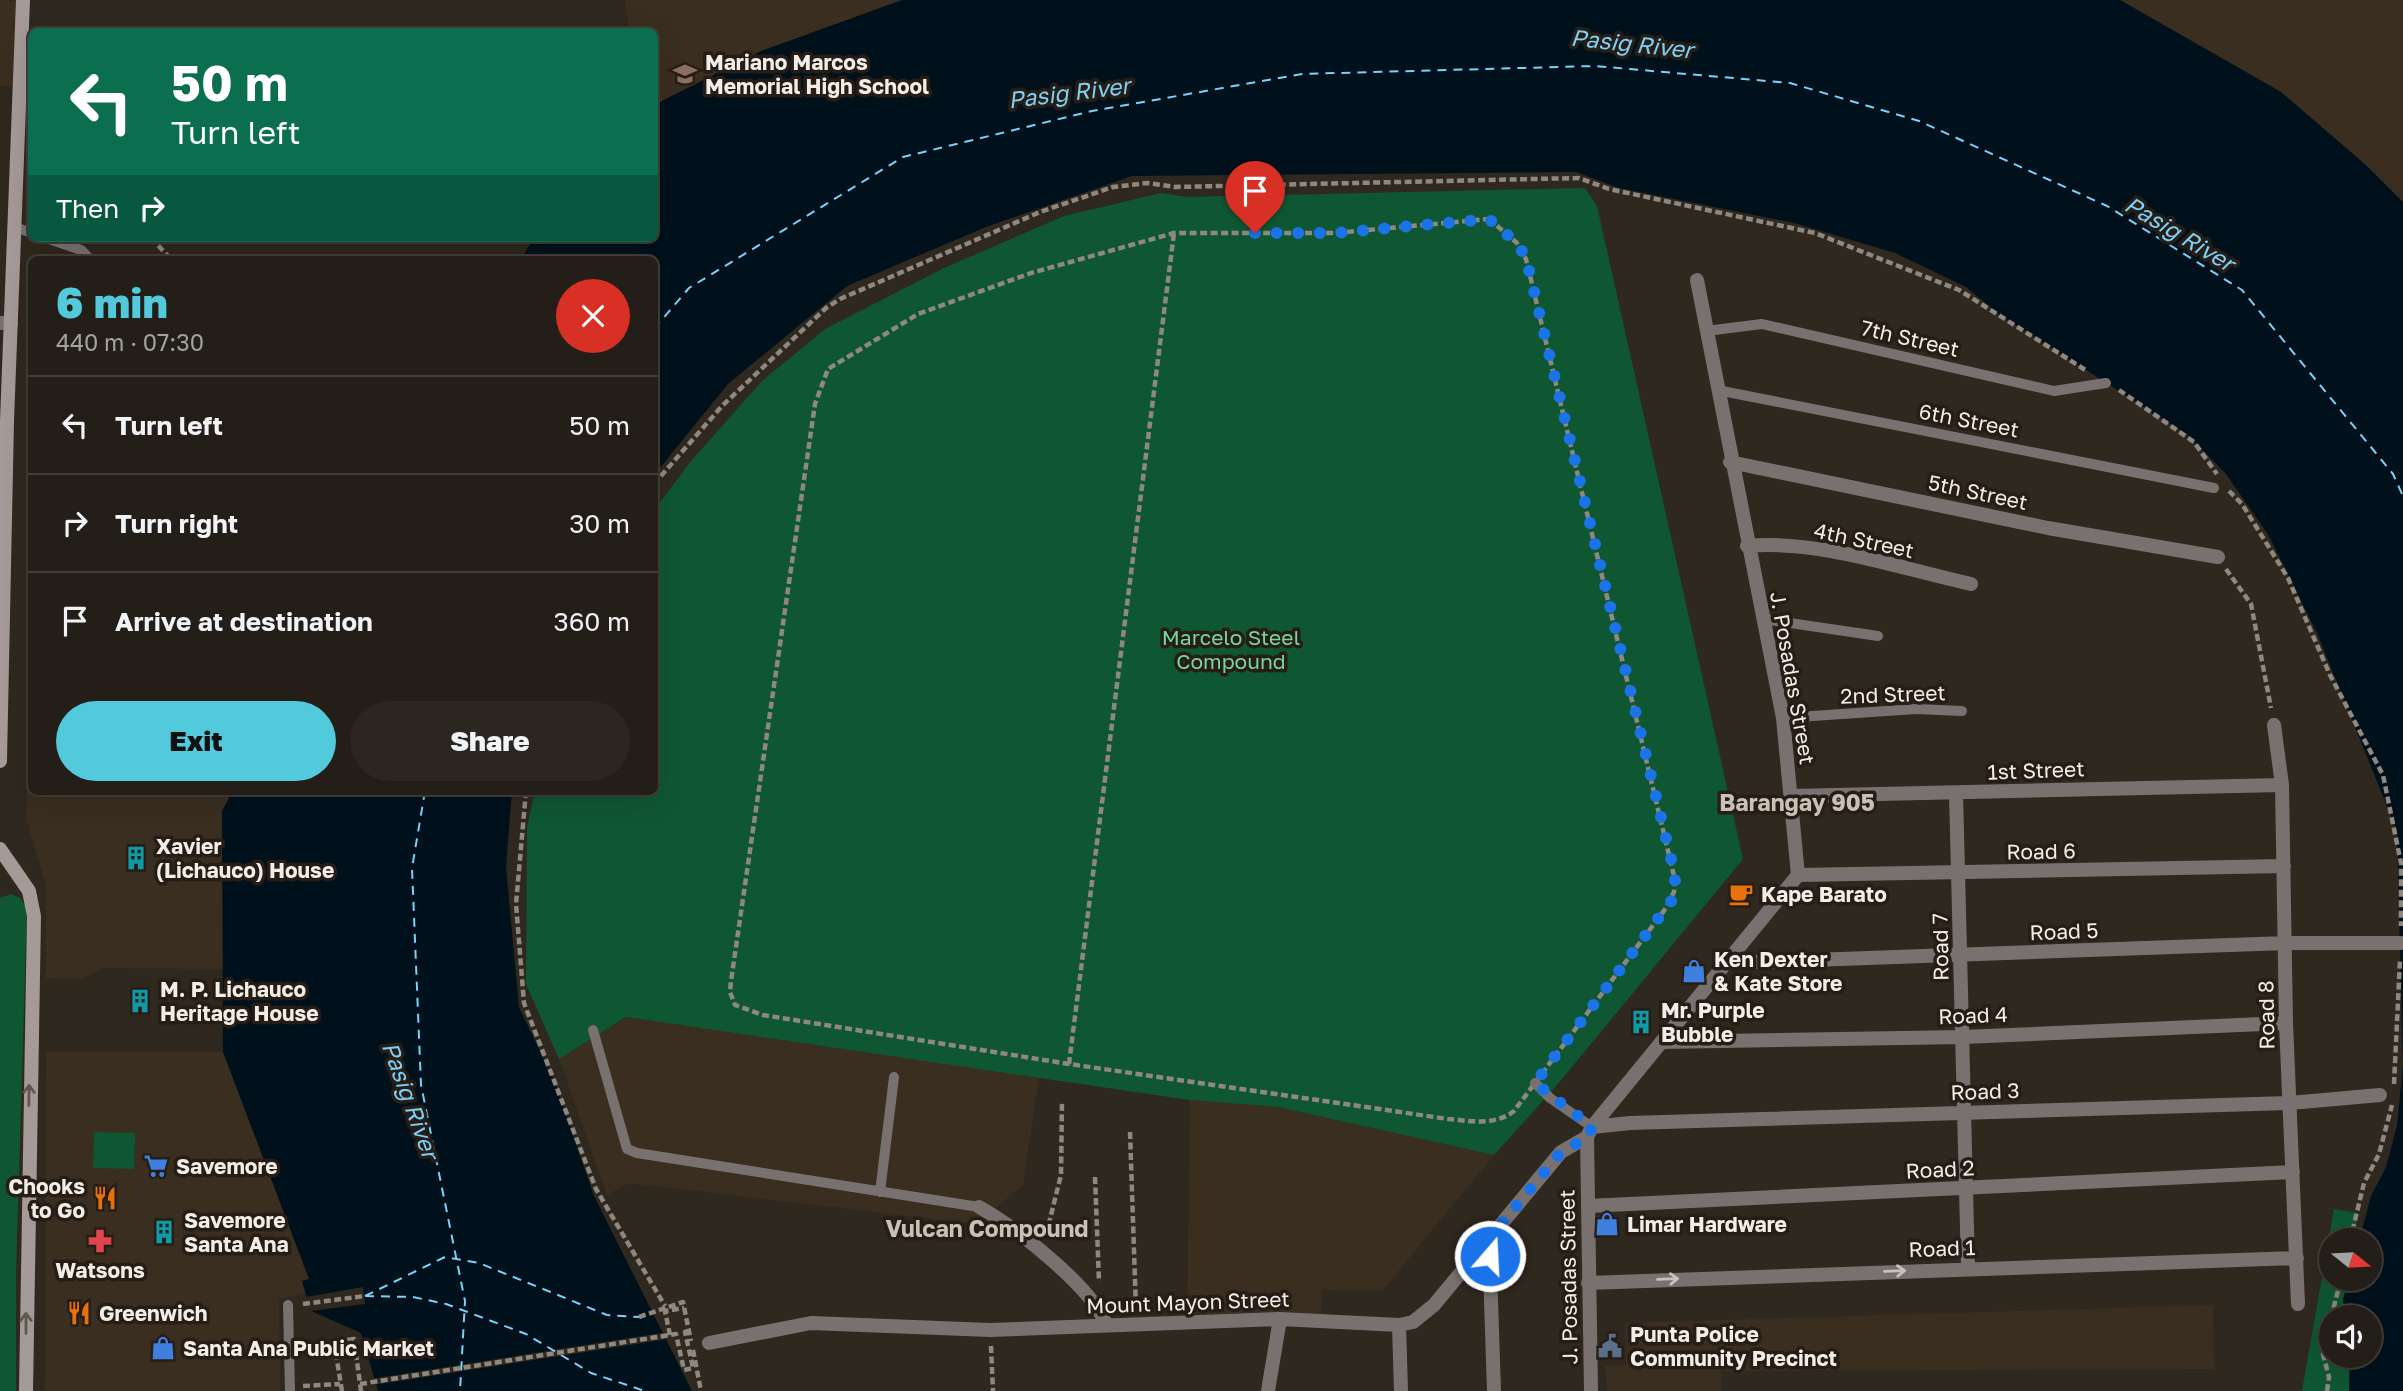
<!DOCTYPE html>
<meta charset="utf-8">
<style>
:root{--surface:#231e17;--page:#2b2720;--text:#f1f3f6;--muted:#a3a2a1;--line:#403c36;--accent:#53cadc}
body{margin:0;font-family:"Golos Text",sans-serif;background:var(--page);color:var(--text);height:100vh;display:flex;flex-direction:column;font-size:26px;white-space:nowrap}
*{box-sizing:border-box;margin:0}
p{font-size:23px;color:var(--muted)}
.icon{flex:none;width:38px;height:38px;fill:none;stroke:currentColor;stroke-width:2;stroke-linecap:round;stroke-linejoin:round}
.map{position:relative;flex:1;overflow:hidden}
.side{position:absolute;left:28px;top:256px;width:630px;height:539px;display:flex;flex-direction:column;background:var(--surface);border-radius:10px;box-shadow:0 7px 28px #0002,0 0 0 2px var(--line)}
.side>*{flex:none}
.banner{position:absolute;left:28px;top:28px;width:630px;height:214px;border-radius:10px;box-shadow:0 7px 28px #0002,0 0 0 2px var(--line);background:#0b6e4f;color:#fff;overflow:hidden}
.needle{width:46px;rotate:108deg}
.buttons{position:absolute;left:2319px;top:1228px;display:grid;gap:14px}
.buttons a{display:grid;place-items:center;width:63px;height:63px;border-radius:50%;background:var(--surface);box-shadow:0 7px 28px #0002,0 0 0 2px var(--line);font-size:35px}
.pin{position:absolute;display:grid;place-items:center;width:60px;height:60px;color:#fff;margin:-72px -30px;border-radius:50% 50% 50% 0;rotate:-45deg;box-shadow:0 0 7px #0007}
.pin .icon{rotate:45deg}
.me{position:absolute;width:77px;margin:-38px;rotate:19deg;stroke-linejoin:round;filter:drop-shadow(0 0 5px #0008)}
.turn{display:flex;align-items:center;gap:24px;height:147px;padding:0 28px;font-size:32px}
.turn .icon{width:91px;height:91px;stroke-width:2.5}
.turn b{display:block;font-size:49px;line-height:60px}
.then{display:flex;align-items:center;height:66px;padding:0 28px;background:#0003;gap:14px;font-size:26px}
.round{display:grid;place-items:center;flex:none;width:74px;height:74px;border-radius:37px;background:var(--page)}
.headline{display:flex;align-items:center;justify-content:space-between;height:119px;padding:0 28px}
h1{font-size:42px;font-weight:800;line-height:52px;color:var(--accent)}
.button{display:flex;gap:14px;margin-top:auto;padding:14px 28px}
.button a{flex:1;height:80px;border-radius:42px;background:var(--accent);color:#111;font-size:28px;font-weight:800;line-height:80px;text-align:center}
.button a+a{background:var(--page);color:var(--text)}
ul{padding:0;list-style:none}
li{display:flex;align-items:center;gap:21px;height:98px;padding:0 28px;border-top:2px solid var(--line)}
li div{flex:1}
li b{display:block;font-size:26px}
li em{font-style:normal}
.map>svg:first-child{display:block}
</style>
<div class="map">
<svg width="2403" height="1391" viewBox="0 0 2403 1391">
<rect width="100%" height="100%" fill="#2f281f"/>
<path fill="#392e20" d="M0,0L19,1L15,87L0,86Z
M625,0H902L761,51L658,103L654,96V32L629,31Z
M2120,0H2403V202L2367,166L2281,92Z
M31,602L32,791H232L222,811L223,969L104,968L81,979L46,978V885L26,818Z
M626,1017L1039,1077L1023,1185L977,1224L629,1183L607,1195L559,1059Z
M46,1052H223L309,1279L303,1281L305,1293L279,1299L280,1391H45Z
M1190,1100L1278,1107L1494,1155L1382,1291L1322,1290L1321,1315L1274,1312L1187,1315Z
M2213,1305L2214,1369L1721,1371V1391H1607L1605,1366L1626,1364L1625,1323Z"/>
<path fill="#0f5733" d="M1585,188L1597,206L1743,859L1558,1084L1494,1155L1278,1107L1190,1100L626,1017L559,1059L526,984L527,827L535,791H654L655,509L691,461L762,381L825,329L944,268L1064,216L1161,193L1188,197Z
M11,894L20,898L27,908L16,1274V1391H0V898Z
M94,1132L135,1133L134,1169L93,1168Z
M2334,1209L2358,1213L2354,1241H2331V1279H2348L2344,1305L2345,1318H2331V1356H2350L2349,1391H2302Z"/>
<path fill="#00111c" d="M902,0H2120L2281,92L2367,166L2403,202V1391H2349L2350,1356H2370V1318H2345L2343,1299L2349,1279H2370V1241H2359L2371,1196L2386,1167L2397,1126L2403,1065L2397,831L2317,633L2269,536L2226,474L2188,435L2000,315L1966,287L1895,253L1794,223L1619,188L1576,172L1132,176L986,227L847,286L728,384L655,474L654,259H521L534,238H654V106L658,103L761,51Z
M233,791H512L506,867L519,1007L555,1083L594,1196L692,1391H378L361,1333L311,1311L302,1281L309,1279L223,1052L222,811Z"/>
<path fill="#2f281f" d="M363,1287L365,1304L311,1311L306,1297Z
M667,1332L668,1339L373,1385L371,1379Z"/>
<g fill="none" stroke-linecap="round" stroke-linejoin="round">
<path stroke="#7dd0f7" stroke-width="2" stroke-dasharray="9 7" stroke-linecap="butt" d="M654,329L689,288L903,157L1092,111L1302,74L1595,66L1790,83L1919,121L2107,206L2242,290L2393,474L2403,496
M425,791L412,868L421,1085L465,1301L460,1391
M365,1296L413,1297L446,1304L526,1334L591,1373L645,1391
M365,1296L445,1257L479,1263L607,1315L639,1317"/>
<path stroke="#8e8880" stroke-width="4.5" stroke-dasharray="7 3.5" stroke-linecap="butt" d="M1489,219L1517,243L1526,259L1675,880L1674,892L1666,908L1514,1111C1495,1126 1471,1121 1448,1119L1069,1064L763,1015L735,1005L730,992L731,981L815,404L828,369L918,314L1031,273L1174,233H1335Z
M151,238L171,259
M2119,390L2194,442L2217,474
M654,484L722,406L826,308L840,299L1040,212L1113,187L1147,183L1175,187L1579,178L1609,189L1815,233L1959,290L2087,371
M2229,491L2242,504L2288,578L2330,675L2383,775L2401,863V926
M2226,569L2251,604L2271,708
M526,791L516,904L524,1003L596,1189L665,1306
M1069,1064L1174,233
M2394,1084L2400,960
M1130,1132L1136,1310
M1095,1177L1099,1282
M1046,1235L1061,1175L1062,1101
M2350,1241L2364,1183L2379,1154L2392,1105
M303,1304L365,1296
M639,1317L683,1302L691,1341
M2331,1318L2341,1279
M670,1335L665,1311L684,1308
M991,1346L993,1391
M693,1350L701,1391
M360,1384L676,1334L684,1370L693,1368L685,1332L688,1331
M303,1386L340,1384
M342,1391L334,1342L354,1339L361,1391
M2327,1391L2329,1377L2323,1354L2331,1319"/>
<path stroke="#787170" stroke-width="10" d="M14,227L32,233
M46,238L81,250L90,259
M1706,331L1762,324L2054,391L2106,383
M1717,390L2214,488
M1763,619L1878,636
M1783,718L1916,709L1962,711
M593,1030L627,1149L637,1153L979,1207
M1535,1083L1550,1098L1592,1127
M880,1192L894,1077
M288,1305L290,1391"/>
<path stroke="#787170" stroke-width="14" d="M0,323H11
M1730,462L2048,528L2218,557
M1747,546C1818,539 1902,569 1971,584
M2274,725L2282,785L2286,1023L2298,1304
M1956,793L1968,1268
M1791,796L2282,785
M1798,875L2284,866
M1729,963L2286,943H2401
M1661,1042L1963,1037L2286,1023
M1592,1127L1630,1123L2290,1103L2380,1095
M1588,1206L2293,1172
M979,1207C1015,1227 1091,1286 1106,1324
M1489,1239L1494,1391
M1588,1283L2297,1258
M1399,1325L1401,1391
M709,1343L811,1323L990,1330L1280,1319L1399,1325L1413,1322L1434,1305L1561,1152L1587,1137L1592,1127L1798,875L1783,718L1697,280
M1268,1391L1280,1319"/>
<path stroke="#787170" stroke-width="14" d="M1587,1137L1591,1391"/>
<path stroke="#a59a98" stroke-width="14" d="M0,761L7,421L23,0
M0,849L29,891L34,916L26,1391"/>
</g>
<defs><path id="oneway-shaft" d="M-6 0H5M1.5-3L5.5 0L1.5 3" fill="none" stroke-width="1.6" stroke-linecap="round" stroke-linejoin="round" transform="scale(1.75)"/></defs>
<g stroke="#5f5650">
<use href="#oneway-shaft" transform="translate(29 1095) rotate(-89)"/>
<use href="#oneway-shaft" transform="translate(26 1323) rotate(-90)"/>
</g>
<g stroke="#c7c2bd">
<use href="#oneway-shaft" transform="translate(1895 1271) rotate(-2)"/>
<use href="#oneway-shaft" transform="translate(1668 1279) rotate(-2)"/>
</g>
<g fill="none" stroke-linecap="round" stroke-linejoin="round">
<path stroke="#1a73e8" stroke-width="12" stroke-dasharray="0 21.6" d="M1255,233H1335L1489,219L1517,243L1526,258L1673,867L1675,880L1672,900L1535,1083L1592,1127L1587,1138L1561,1152L1489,1239L1490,1256"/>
</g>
<defs>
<g id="school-bare" transform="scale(1.89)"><path d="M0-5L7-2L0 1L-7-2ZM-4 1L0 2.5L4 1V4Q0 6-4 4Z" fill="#8d6e63" stroke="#261e16" stroke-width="2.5" paint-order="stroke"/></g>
<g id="building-bare" transform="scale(1.89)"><path d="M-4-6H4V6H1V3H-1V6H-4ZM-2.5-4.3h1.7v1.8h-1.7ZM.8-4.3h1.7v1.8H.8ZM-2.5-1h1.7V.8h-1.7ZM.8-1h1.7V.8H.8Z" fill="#0f9aa8" stroke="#261e16" stroke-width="2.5" paint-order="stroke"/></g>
<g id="cafe-bare" transform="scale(1.89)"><path d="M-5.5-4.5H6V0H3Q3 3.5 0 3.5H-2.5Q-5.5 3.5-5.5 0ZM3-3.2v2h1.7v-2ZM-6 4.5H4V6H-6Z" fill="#e8710a" stroke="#261e16" stroke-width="2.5" paint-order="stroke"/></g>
<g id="shop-bare" transform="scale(1.89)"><path d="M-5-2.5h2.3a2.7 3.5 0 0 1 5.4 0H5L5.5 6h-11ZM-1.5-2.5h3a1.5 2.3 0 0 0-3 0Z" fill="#3f7fe0" stroke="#261e16" stroke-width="2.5" paint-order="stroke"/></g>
<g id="supermarket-bare" transform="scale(1.89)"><path d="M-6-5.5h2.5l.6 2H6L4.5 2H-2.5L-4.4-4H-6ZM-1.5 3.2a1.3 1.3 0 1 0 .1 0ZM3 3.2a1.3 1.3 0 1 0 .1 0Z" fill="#3f7fe0" stroke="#261e16" stroke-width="2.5" paint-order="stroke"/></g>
<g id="restaurant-bare" transform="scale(1.89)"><path d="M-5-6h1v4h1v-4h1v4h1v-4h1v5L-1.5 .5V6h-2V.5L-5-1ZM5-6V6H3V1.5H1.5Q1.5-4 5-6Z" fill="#e8710a" stroke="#261e16" stroke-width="2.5" paint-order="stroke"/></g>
<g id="pharmacy-bare" transform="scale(1.89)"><path d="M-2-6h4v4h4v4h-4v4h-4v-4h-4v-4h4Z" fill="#e0444e" stroke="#261e16" stroke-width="2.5" paint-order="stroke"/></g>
<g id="civic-bare" transform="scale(1.89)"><path d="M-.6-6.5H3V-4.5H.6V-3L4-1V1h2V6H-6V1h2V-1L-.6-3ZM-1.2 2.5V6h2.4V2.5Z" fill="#5c6f8a" stroke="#261e16" stroke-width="2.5" paint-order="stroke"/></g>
</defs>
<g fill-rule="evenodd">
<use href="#school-bare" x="685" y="74"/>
<use href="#building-bare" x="136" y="858"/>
<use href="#cafe-bare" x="1741" y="894"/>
<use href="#shop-bare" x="1694" y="971"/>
<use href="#building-bare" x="140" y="1001"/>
<use href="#building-bare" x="1641" y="1022"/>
<use href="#supermarket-bare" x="156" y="1166"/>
<use href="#restaurant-bare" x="105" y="1198"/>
<use href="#shop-bare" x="1607" y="1224"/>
<use href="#building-bare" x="164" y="1232"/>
<use href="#pharmacy-bare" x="100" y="1241"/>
<use href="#restaurant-bare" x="79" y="1313"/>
<use href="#civic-bare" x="1610" y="1346"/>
<use href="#shop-bare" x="163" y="1348"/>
</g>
<g text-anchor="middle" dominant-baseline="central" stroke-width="7" stroke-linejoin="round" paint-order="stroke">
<g font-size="21" font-weight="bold" fill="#f2ede7" stroke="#261e16" text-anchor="start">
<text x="705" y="62">Mariano Marcos<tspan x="705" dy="24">Memorial High School</tspan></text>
<text x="156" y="846">Xavier<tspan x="156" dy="24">(Lichauco) House</tspan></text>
<text x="1761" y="894">Kape Barato</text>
<text x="1714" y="959">Ken Dexter<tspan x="1714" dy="24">&amp; Kate Store</tspan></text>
<text x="160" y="989">M. P. Lichauco<tspan x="160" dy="24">Heritage House</tspan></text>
<text x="1661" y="1010">Mr. Purple<tspan x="1661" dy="24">Bubble</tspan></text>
<text x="176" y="1166">Savemore</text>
<text x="85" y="1186" text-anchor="end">Chooks<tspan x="85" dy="24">to Go</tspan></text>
<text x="184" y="1220">Savemore<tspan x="184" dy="24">Santa Ana</tspan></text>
<text x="1627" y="1224">Limar Hardware</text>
<text x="100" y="1270" text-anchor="middle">Watsons</text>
<text x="99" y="1313">Greenwich</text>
<text x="1630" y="1334">Punta Police<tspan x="1630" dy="24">Community Precinct</tspan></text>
<text x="183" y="1348">Santa Ana Public Market</text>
</g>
<g font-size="21" fill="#f2ede7" stroke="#261e16">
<text transform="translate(1910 338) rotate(13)">7th Street</text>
<text transform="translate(1969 420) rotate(11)">6th Street</text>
<text transform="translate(1978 492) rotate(12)">5th Street</text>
<text transform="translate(1864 540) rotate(12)">4th Street</text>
<text transform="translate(1793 678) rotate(80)">J. Posadas Street</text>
<text transform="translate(1893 694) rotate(-2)">2nd Street</text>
<text transform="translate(2036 770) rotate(-2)">1st Street</text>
<text transform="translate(2041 851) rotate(-1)">Road 6</text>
<text transform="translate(2064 931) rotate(-2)">Road 5</text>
<text transform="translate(1940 947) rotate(-91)">Road 7</text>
<text transform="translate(1973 1015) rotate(-2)">Road 4</text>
<text transform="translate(2266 1015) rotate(-91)">Road 8</text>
<text transform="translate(1985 1091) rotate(-2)">Road 3</text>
<text transform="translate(1940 1169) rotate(-3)">Road 2</text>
<text transform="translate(1942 1248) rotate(-2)">Road 1</text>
<text transform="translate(1568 1277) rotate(-91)">J. Posadas Street</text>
<text transform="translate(1188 1302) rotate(-2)">Mount Mayon Street</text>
</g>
<g font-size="21" fill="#76d69d" stroke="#261e16">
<text x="1231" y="637">Marcelo Steel<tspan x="1231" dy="24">Compound</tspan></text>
</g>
<g font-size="23" font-style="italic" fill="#7dd0f7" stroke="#261e16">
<text transform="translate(1632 43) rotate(6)">Pasig River</text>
<text transform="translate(1069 92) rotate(-7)">Pasig River</text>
<text transform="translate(2180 233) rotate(31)">Pasig River</text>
<text transform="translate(411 1100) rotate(70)">Pasig River</text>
</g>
<g font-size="23" font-weight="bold" fill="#cac0b5" stroke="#261e16">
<text x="1797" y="802">Barangay 905</text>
<text x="987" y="1228">Vulcan Compound</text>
</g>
</g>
</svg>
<div class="buttons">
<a><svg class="needle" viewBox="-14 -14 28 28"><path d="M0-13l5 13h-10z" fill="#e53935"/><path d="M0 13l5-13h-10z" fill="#a3a2a1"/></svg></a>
<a><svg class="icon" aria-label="sound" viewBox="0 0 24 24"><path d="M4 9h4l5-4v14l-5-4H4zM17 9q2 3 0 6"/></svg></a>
</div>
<div class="pin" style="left:1255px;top:233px;background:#d93025"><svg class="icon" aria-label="arrive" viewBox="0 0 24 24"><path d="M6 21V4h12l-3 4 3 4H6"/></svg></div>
<svg class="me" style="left:1490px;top:1256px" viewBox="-20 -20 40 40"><circle r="17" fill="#1a73e8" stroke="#fff" stroke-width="3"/><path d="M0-11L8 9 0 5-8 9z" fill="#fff"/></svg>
<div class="banner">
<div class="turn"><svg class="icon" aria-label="left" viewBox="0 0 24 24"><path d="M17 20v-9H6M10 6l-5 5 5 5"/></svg><div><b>50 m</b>Turn left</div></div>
<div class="then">Then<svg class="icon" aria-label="right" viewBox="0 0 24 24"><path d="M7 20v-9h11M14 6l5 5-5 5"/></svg></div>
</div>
<section class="side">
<div class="headline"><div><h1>6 min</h1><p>440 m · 07:30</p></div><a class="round" style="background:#d93025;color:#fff"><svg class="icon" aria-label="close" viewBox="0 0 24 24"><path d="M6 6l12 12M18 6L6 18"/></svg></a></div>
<ul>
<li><svg class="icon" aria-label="left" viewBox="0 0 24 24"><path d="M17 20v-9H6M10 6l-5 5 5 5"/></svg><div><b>Turn left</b></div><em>50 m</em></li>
<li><svg class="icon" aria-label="right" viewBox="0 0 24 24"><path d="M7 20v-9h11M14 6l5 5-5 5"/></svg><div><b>Turn right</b></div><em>30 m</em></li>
<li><svg class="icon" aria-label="arrive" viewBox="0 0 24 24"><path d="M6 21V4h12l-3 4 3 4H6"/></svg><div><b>Arrive at destination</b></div><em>360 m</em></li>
</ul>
<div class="button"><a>Exit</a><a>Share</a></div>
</section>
</div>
